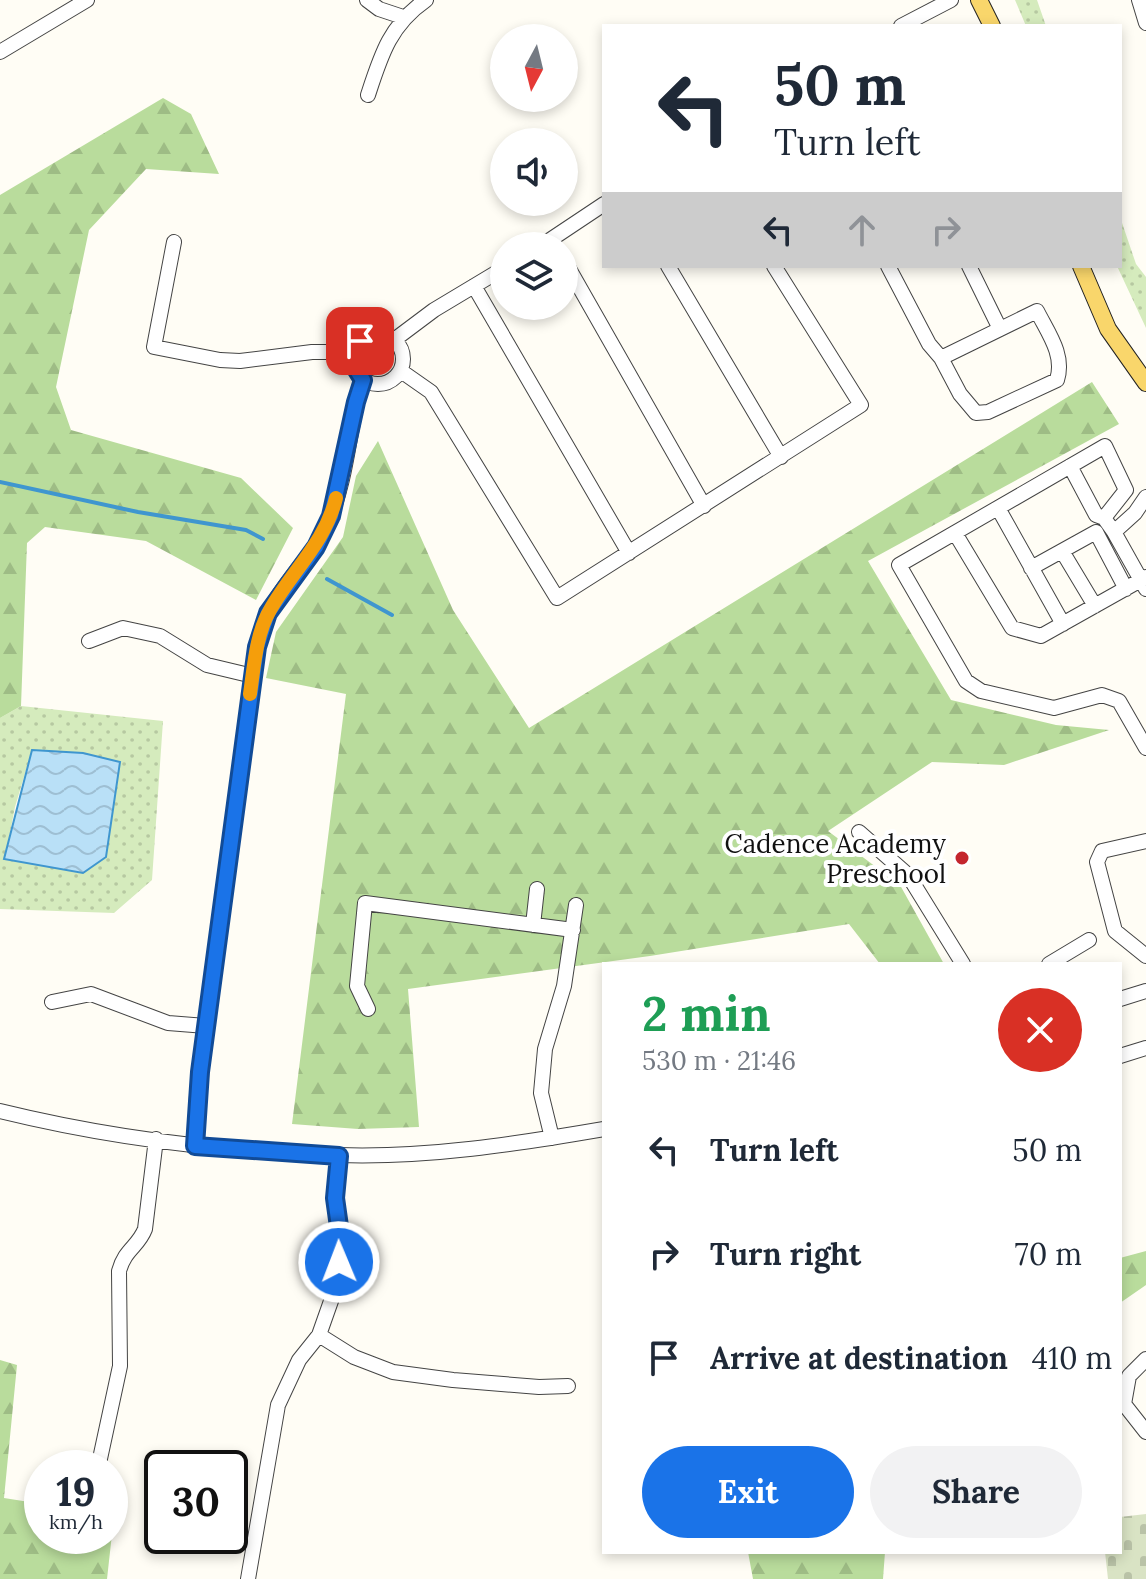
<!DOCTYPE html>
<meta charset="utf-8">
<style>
:root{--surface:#fff;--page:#f2f2f3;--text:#1f2937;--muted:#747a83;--accent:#1a73e8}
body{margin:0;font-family:Lora,serif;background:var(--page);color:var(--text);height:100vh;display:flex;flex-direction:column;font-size:30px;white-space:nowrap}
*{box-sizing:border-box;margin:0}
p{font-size:26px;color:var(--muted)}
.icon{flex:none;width:44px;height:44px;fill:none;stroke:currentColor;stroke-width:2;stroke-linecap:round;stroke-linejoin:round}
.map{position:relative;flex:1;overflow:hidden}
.panel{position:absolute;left:602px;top:962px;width:520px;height:592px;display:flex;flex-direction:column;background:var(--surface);border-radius:0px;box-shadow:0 4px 12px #0003}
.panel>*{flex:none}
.guide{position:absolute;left:602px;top:24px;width:520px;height:244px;border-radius:0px;box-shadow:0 4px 12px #0003;background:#fff;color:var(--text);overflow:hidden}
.needle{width:52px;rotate:187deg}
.fabs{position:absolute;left:490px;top:24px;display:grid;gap:16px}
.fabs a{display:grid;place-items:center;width:88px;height:88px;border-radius:50%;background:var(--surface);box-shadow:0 4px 12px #0003;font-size:40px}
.speed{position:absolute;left:24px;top:1450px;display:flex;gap:16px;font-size:40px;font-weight:700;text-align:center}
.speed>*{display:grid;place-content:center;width:104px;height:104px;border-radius:50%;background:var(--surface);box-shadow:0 4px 12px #0003;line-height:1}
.speed small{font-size:20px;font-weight:400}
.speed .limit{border:4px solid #111;border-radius:12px;background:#fff;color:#111}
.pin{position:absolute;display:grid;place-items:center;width:68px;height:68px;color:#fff;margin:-34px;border-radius:16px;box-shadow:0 4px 12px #0006}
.me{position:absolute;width:88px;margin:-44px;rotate:359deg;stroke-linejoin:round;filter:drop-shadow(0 0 6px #0008)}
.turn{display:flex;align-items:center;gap:28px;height:168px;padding:0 40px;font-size:36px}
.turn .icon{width:104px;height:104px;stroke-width:2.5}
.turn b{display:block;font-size:56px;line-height:68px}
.lanes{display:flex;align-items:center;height:76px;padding:0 40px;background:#0003;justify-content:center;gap:40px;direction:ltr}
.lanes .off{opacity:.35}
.round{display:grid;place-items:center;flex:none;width:84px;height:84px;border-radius:42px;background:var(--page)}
.head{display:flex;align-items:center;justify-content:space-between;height:136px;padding:0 40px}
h1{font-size:48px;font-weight:700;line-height:60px;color:#1e9e55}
.button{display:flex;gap:16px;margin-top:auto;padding:16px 40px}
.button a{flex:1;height:92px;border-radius:48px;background:var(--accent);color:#fff;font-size:32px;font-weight:700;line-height:92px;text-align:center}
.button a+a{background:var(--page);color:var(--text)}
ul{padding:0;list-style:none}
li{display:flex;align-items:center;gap:24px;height:104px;padding:0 40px}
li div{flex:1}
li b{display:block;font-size:30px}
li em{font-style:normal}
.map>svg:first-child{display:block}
</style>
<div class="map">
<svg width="1146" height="1579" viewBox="0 0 1146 1579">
<defs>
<pattern id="grass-dots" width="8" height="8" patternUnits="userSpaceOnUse" patternTransform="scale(2)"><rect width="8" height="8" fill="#d5ebbd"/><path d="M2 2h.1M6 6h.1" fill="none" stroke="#b6c8a1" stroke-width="1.8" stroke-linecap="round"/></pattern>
<pattern id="forest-firs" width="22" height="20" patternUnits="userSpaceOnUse" patternTransform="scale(2)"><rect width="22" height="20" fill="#b9dc9c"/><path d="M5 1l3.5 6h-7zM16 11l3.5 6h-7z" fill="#9ebc85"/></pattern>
<pattern id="cemetery-stones" width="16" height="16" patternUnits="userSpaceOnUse" patternTransform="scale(2)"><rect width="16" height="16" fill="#d9e3c4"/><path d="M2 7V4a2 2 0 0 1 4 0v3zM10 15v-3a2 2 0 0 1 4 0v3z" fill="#b9c2a7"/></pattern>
<pattern id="water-waves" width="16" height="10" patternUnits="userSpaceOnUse" patternTransform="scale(2)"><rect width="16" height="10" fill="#b9e0f7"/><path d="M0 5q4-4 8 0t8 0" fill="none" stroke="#9ebfd3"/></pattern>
</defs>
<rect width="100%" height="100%" fill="#fffdf5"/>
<path fill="url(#grass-dots)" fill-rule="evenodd" d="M1015,0H1037L1046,26H1026Z
M1120,217L1136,264L1146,277V328L1117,266H1120Z
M21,706L163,721L152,880L114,913L0,909V718ZM32,750L111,816L106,857L5,859L15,807Z"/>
<path fill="url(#forest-firs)" d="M163,98L191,114L219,174L146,169L89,230L56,387L71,430L241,478L293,528L256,600L146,541L45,527L27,543L21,706L0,718V195Z
M1092,382L1119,424L868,561L951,700L1056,725L1109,730L1004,765L932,762L828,831L900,885L944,964H880L849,924L650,956L408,989L419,1127L358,1129L292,1124L346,694L266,678L276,632L343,537L356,476L378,441L453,610L529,728Z
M1146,1251V1285L1120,1303V1258Z
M0,1360L17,1365L4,1498L42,1504V1536H110V1515L114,1516L107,1579H0Z
M748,1552H885L883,1579H753Z"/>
<path fill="url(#cemetery-stones)" d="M1146,1514V1579H1108L1105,1552H1120V1517Z"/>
<path fill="url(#water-waves)" stroke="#3f96cf" stroke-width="2" d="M32,750L83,753L120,762L106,857L83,873L4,859Z"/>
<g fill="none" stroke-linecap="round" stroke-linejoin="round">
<path stroke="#3f96cf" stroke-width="4" d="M0,482L138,512L246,530L263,539
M327,579L392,615"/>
<g stroke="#444" stroke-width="16">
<path id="minor" d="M367,0L379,9L403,17
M1139,0L1146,23
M901,26L951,0
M0,52L87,0
M368,95C381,55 390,25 426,0
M174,242L154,347L220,360L240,361L312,352H354
M541,246L604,204
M564,260L704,506
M668,266L781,457
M888,266L929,344L941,358L960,394L976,413L988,412L1057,380C1065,355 1048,333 1037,311L941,358
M969,266L1000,329
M474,286L629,553
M353 359a25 25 0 1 1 50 0a25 25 0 1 1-50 0Z
M394,340L434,310L504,268
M401,371L431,392L557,598L861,405L774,266
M1070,466L1096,515L1104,518
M1146,497L1135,513L1114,532L1104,518L1126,490L1105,446L899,565L966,681L981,691L1054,708L1102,695L1119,701L1146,748
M998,508L1063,624
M1114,532L1146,589
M955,533L1012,628L1041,636L1146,577
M1062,551L1095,606
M1031,568L1096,532L1126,589
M89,641L123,628L160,636L207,665L253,676
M859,832L908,875L963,964
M1146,841L1102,851L1097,862L1115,931L1146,956
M533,925L537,889
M1049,964L1089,940
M1120,999L1146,991
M52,1002L91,994L168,1023L206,1026
M368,1009L357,986L365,903L573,930
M1120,1056L1146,1048
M0,1111C110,1138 225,1152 338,1155C427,1158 517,1144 604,1129
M552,1138L541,1093L545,1049L564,986L576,905
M195,1146L197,1095L206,1026L257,647C261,635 264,622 269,611C286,578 316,553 330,518C348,475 349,424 363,380
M319,1335L354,1357L393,1372L453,1380L539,1387L568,1386
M1146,1359L1129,1376L1124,1404L1146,1432
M98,1468L120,1366L119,1271C125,1249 138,1247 145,1229L156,1139
M248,1579L278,1405L299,1360L319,1335L337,1284L341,1241L335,1198L339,1156"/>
</g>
<g stroke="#222" stroke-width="18">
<path id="major" d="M979,0L992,26
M1081,266L1108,329L1146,383"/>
</g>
<use href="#minor" stroke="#fff" stroke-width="14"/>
<use href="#major" stroke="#f9d66b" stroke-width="16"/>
</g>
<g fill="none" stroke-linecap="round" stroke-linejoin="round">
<g stroke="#114b97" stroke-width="20">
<path id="route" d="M339,1262L341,1241L335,1198L339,1156L195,1146L200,1072L257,647L268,613L316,547L331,516L356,402L363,380L353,364L355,348L360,341"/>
</g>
<use href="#route" stroke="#1a73e8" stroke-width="14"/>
<path stroke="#f59e0b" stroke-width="14" d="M250,694C254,667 256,634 270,610C292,571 325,543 336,498"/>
</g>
<circle fill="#c4262e" stroke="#fff" stroke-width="3" cx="962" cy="858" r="8"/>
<g text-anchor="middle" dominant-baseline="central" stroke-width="8" stroke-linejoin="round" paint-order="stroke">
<g font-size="26" fill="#111" stroke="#fff" text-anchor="end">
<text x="946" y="843">Cadence Academy<tspan x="946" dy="30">Preschool</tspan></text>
</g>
</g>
</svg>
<div class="fabs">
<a><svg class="needle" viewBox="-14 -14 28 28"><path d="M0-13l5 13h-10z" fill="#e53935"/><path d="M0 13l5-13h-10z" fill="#747a83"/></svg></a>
<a><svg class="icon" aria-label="sound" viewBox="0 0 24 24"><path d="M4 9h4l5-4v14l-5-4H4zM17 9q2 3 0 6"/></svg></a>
<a><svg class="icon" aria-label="layers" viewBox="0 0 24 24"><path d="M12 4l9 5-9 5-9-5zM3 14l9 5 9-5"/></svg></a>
</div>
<div class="speed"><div>19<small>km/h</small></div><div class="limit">30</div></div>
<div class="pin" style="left:360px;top:341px;background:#d93025"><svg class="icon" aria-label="arrive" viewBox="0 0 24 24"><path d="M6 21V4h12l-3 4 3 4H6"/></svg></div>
<svg class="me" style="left:339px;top:1262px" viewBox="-20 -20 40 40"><circle r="17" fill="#1a73e8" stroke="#fff" stroke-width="3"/><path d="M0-11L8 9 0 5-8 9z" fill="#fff"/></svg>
<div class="guide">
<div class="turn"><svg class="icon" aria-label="left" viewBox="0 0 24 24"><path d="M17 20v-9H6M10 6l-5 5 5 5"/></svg><div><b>50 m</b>Turn left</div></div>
<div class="lanes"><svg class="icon" aria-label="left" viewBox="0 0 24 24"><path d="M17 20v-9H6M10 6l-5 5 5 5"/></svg><svg class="icon off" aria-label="ahead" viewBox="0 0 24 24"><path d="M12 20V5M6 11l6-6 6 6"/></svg><svg class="icon off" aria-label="right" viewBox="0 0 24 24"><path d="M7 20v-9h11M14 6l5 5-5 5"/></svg></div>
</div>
<section class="panel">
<div class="head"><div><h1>2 min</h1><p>530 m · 21:46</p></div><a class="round" style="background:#d93025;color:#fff"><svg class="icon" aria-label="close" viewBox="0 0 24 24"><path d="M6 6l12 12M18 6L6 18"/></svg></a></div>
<ul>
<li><svg class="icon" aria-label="left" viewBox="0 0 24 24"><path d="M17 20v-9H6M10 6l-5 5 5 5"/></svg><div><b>Turn left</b></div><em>50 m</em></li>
<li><svg class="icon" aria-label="right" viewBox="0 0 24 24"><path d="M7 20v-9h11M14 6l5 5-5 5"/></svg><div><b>Turn right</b></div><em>70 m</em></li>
<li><svg class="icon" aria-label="arrive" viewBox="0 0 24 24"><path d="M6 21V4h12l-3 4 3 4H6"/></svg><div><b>Arrive at destination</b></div><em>410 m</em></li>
</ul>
<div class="button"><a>Exit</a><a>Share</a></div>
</section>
</div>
